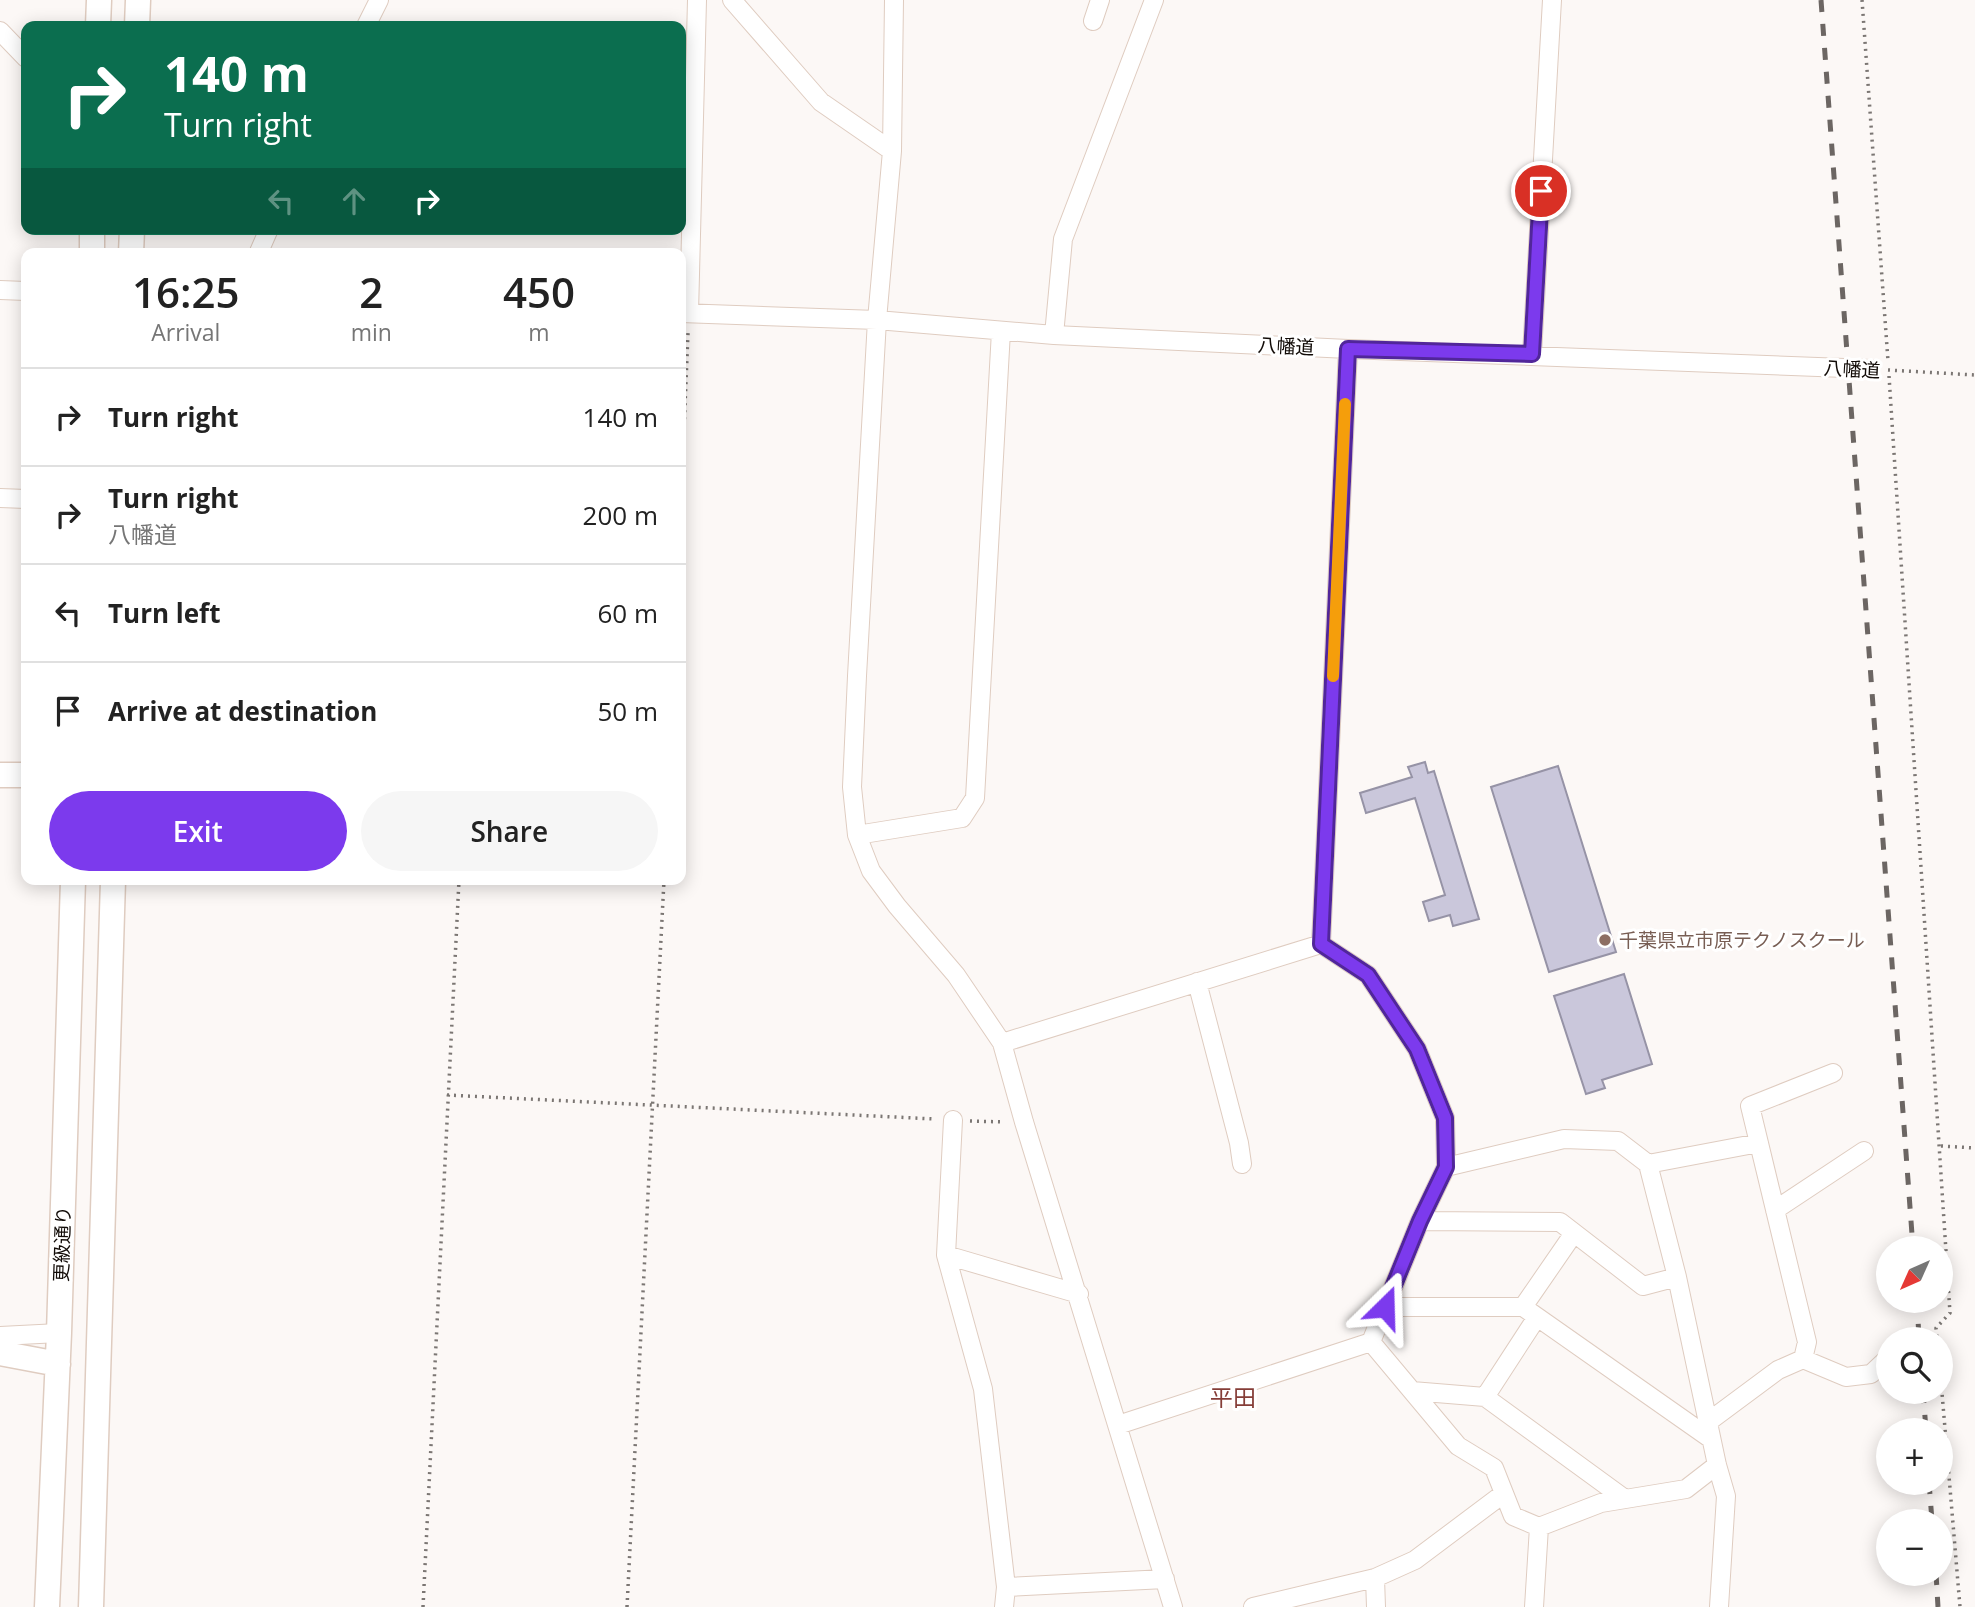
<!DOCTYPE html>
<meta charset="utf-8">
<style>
:root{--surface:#fff;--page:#f6f6f6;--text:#222;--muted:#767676;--line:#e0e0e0;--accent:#7c3aed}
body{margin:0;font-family:"Open Sans","Noto Sans JP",sans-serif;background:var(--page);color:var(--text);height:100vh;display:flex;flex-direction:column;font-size:26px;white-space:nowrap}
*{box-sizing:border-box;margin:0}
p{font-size:23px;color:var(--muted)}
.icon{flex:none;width:38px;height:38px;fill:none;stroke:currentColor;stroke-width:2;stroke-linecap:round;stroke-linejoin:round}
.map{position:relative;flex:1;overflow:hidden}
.side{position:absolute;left:21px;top:248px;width:665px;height:637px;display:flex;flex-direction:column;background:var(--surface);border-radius:14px;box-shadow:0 4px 18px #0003}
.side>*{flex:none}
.banner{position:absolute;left:21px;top:21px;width:665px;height:214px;border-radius:14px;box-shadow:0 4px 18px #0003;background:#0b6e4f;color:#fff;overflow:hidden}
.needle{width:46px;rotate:225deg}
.fabs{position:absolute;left:1876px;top:1236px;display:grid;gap:14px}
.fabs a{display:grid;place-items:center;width:77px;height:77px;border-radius:50%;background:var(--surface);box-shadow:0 4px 18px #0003;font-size:35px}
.pin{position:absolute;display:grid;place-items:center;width:60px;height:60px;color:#fff;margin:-30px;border:4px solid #fff;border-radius:50%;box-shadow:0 2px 7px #0007}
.me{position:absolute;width:77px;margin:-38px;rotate:22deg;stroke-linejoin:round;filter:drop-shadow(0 0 5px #0008)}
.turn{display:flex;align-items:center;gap:24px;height:147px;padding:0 28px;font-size:32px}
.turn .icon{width:91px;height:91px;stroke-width:2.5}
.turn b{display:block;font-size:49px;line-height:60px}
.lanes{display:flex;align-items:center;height:66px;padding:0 28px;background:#0003;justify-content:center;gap:35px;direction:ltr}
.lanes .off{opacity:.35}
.eta{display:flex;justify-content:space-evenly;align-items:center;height:119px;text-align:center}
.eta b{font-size:42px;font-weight:600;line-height:49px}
.action{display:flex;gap:14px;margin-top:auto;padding:14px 28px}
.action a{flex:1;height:80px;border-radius:42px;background:var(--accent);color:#fff;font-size:28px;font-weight:600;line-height:80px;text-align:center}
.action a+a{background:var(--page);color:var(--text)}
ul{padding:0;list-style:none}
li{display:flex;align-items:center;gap:21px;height:98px;padding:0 28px;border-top:2px solid var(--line)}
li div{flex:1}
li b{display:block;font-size:26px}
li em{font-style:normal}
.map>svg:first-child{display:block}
</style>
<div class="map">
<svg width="1975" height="1607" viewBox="0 0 1975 1607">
<rect width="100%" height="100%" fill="#fcf8f6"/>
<path fill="#cac7db" stroke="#9693a6" stroke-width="2" d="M1425,762L1428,773L1434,771L1479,919L1453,926L1450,915L1429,921L1423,902L1445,895L1415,798L1366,813L1360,793L1412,777L1408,767Z
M1558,766L1616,952L1549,972L1491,787Z
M1624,974L1652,1064L1602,1080L1605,1088L1586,1094L1554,996Z"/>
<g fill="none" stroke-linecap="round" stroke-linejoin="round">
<g stroke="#dfccc0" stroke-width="20">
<path id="street" d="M732,0L821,102L892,151
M894,0L892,151L877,320L857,676L852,787L857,835L871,871L897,906L956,975L1002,1043L1024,1122L1173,1607
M1093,21L1100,0
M366,26L379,0
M0,31L26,58
M258,254L269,229
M0,290L26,291
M681,313L877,320L1054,335L1348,349L1871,369
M689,313L697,0
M1054,335L1063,239L1154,0
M1532,354L1552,0
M0,498L26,499
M857,835L962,818L975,798L1001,331
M1321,944L1368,975L1417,1049L1445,1118L1446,1167L1420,1221L1371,1342L1458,1446L1494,1468L1513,1516L1539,1527L1601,1503L1686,1489L1717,1465
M1321,944L1348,349
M1197,982L1239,1143L1242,1164
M1002,1043L1321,944
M953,1120L946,1255L983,1389L1006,1587L1004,1607
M1648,1164L1759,1143
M1446,1167L1564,1139L1618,1141L1648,1164L1677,1277L1717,1465L1726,1496L1719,1607
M1775,1210L1864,1151
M1420,1221L1560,1222L1643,1286L1677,1277
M946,1255L1079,1294
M1385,1307H1523L1711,1439
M1523,1307L1574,1233
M0,1336L59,1333
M1803,1359L1807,1342L1750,1106L1833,1073
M1412,1391L1485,1397L1625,1499
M1485,1397L1537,1317
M1708,1422L1778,1370L1803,1359L1846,1377L1871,1374L1888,1358
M1118,1425L1371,1342
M1375,1578L1376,1607
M1006,1587L1165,1579
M1253,1607L1375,1578L1415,1560L1503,1494
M1534,1607L1539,1527"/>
</g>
<g stroke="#dfccc0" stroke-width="27">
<path id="secondary" d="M98,26L99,0
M137,26L138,0
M92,254V229
M131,254L132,229
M0,775H26
M0,1353L58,1364
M47,1607L59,1333L73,880
M91,1607L113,880"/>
</g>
<path stroke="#7b7673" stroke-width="3.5" stroke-dasharray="2 5" stroke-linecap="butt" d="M1862,0L1888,361
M1888,370L1975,375
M1889,376L1950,1313L1936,1328L1937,1339
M681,503L688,333
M447,1095L935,1119
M970,1121L1005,1122
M1941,1146L1975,1148
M1941,1381L1960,1607
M423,1607L459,880
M627,1607L664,880"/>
<use href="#street" stroke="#fff" stroke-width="18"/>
<use href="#secondary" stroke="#fff" stroke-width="24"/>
<path stroke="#6c6663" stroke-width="5" stroke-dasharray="12 12" stroke-linecap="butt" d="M1821,0L1913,1248
M1917,1300L1919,1339
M1923,1391L1926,1430
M1929,1482L1932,1521
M1936,1573L1938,1607"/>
</g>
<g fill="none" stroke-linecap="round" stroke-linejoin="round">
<g stroke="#51269a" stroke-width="18">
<path id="route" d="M1385,1307L1420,1221L1446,1167L1445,1118L1417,1049L1368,975L1321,944L1348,349L1532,354L1541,191"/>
</g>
<use href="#route" stroke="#7c3aed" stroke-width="12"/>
<path stroke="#f59e0b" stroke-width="12" d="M1333,676L1345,404"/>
</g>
<circle fill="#8d6e63" stroke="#fff" stroke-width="2.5" cx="1605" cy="940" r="7"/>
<g text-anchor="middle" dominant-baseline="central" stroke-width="6" stroke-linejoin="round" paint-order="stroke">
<g font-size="19" fill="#110b07" stroke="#fff">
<text transform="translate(1286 346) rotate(3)">八幡道</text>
<text transform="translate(1852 369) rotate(3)">八幡道</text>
<text transform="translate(62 1244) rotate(-88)">更級通り</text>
</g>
<g font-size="19" fill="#785e54" stroke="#fff" text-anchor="start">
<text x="1619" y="940">千葉県立市原テクノスクール</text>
</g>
<g font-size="23" fill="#853d37" stroke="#fff">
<text x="1233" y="1397">平田</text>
</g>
</g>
</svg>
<div class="fabs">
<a><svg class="needle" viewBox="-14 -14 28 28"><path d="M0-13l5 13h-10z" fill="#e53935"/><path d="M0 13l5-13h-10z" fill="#767676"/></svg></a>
<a><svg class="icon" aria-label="search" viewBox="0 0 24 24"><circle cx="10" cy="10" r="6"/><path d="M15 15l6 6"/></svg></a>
<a>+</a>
<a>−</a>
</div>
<div class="pin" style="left:1541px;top:191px;background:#d93025"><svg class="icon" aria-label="arrive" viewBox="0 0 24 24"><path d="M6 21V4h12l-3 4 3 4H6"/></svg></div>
<svg class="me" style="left:1385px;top:1307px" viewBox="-20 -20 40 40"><path d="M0-17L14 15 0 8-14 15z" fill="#7c3aed" stroke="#fff" stroke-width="4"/></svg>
<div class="banner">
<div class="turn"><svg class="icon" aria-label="right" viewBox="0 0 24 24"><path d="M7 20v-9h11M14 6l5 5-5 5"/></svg><div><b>140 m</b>Turn right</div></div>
<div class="lanes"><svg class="icon off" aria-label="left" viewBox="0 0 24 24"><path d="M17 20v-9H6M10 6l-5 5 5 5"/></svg><svg class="icon off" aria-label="ahead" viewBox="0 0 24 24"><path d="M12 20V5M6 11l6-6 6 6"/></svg><svg class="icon" aria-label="right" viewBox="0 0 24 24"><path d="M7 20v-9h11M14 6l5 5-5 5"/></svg></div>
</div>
<section class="side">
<div class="eta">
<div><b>16:25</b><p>Arrival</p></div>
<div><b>2</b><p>min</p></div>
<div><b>450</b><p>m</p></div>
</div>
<ul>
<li><svg class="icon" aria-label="right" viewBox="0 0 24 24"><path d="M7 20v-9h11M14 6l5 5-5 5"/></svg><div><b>Turn right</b></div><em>140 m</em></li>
<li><svg class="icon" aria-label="right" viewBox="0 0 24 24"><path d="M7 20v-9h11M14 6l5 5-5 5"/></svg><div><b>Turn right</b><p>八幡道</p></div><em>200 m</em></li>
<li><svg class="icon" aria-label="left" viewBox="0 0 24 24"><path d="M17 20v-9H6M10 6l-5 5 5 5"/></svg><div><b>Turn left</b></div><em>60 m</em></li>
<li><svg class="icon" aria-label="arrive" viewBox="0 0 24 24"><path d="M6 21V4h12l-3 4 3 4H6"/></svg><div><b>Arrive at destination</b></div><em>50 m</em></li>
</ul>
<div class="action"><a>Exit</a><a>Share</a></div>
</section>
</div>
